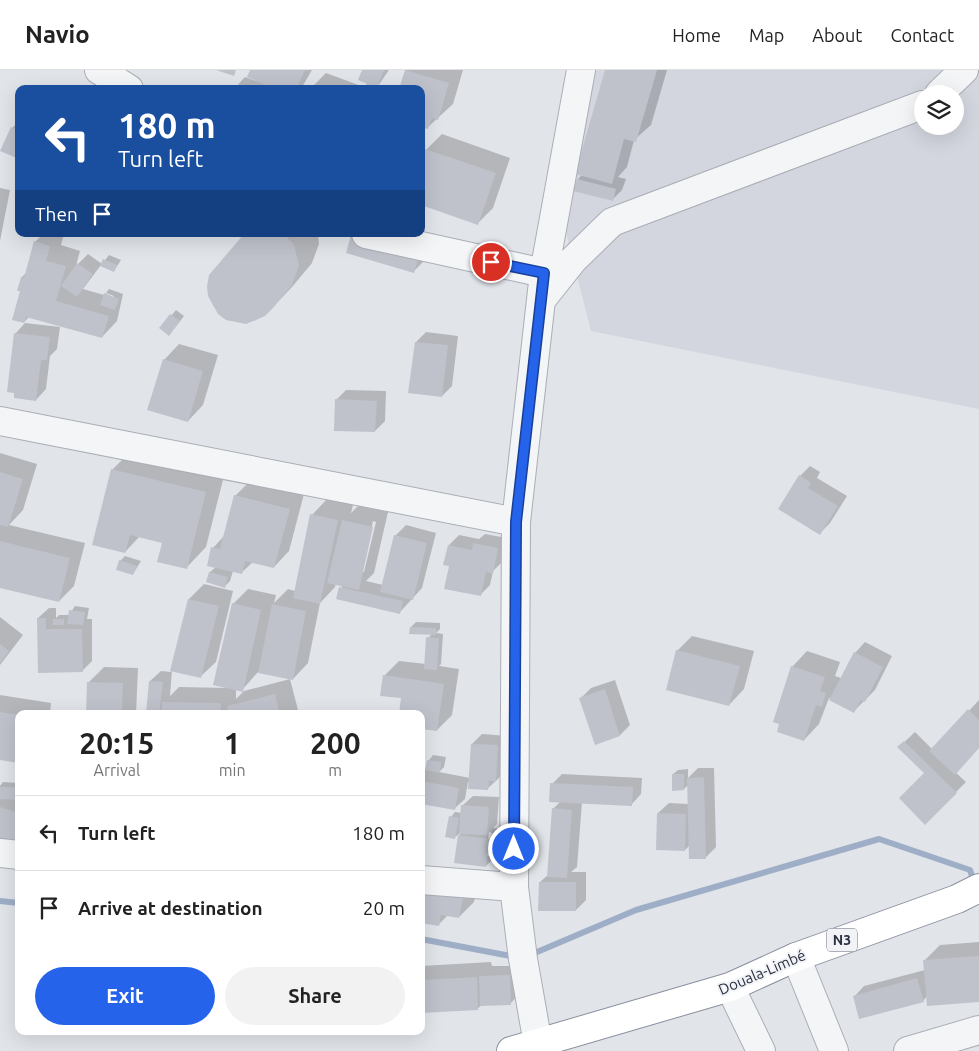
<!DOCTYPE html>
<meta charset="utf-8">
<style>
:root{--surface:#fff;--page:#f2f2f2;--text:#222;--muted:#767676;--line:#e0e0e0;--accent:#2563eb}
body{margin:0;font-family:Ubuntu,sans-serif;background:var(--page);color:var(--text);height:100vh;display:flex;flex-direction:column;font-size:19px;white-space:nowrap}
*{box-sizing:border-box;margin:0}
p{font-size:16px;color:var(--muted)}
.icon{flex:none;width:28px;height:28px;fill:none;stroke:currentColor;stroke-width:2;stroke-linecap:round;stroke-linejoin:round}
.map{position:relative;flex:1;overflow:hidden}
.drawer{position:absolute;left:15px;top:640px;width:410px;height:325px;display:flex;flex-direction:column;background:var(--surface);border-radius:10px;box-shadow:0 5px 20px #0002}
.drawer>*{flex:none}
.top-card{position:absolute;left:15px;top:15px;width:410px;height:152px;border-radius:10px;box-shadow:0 5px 20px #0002;background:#1a4fa0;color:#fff;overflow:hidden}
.buttons{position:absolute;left:914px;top:15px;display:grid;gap:10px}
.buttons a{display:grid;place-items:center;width:50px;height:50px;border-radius:50%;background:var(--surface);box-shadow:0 5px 20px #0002;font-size:25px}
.pin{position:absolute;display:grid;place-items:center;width:42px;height:42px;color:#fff;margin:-21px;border:2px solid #fff;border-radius:50%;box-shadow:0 1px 5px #0007}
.me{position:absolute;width:55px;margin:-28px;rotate:0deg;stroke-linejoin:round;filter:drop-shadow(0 0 4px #0008)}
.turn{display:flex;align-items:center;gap:18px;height:105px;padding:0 20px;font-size:22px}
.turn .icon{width:65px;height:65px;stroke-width:2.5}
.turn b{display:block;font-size:35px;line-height:42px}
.then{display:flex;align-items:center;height:48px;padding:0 20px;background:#0003;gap:10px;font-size:19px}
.eta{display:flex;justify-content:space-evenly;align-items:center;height:85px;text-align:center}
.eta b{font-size:30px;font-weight:700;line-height:35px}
.cta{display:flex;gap:10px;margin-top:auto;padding:10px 20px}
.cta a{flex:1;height:58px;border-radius:30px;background:var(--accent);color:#fff;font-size:20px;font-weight:700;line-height:58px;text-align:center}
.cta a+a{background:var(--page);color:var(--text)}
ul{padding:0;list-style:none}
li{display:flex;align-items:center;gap:15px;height:75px;padding:0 20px;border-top:1px solid var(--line)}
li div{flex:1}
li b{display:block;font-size:19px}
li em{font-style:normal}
header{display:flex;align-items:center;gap:30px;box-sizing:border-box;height:70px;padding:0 25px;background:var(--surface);border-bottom:1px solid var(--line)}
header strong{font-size:24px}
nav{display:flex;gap:28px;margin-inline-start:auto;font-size:18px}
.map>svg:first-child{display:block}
</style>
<header>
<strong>Navio</strong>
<nav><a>Home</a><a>Map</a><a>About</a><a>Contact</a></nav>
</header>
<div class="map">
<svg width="979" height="981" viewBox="0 0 979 981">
<rect width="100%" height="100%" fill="#e1e4e9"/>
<path fill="#d3d6de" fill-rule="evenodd" d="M594,0H979V339L591,261L558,131ZM922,24H955V56H922Z"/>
<path fill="#0003" fill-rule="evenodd" d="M252,0H312L301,19H234L245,7L256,11Z
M363,0H389L376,19H310L326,3L364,17L368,13Z
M406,0H463L453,34L428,57L421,19H400Z
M606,0H667L651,55L634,70L627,97L618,107L626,109L622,120L612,130L578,109L582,105Z
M19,51V87L12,58Z
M442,64L510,88L493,138L478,153L426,80Z
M0,118L10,120L0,171Z
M43,164H64L61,175L80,181L76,196L88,184L102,194L109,185L121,190L114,201L101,195L83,219L104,225L106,223V225L113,228L114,226L106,223L109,219L123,224L117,251L102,267L29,247L24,252L22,207L26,203L35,172Z
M246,164H318L319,174L312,193L292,217L272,238L256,250L246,253L227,249L213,235L208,216L211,206Z
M354,164L428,175L424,191L413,202L352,166Z
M176,240L184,246L174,259L161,258Z
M25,253L60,257L57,279L50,286L46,319L36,330L15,264Z
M426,262L458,266L452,316L442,326L416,272Z
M179,274L218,285L203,335L188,351L164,290Z
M346,320L386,321L385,351L375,361L336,330Z
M132,380L225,402L206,477L186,498L164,472L140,466L125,482L112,400Z
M0,383L37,394L23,440L9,455L85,473L74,516L59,531L0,517Z
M810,396L820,402L817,408L847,426L830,453L820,463L800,406Z
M250,411L304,424L289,481L274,497L253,492L241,503L233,501L230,511L225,516L208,511L210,502L216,497L213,478L224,466L235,426Z
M327,429L353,435L351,443L358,436L388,442L374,503L366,511L383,515L396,465L406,455L436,463L422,518L400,542L341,517L343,515L336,513L335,517L320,533L308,593L293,609L258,602L242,620L236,619V629L244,621L290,609L299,644H147L150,611L161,601L171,602L189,529L204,514L233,521L216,592L200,607L172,600L170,626L179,617L227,618L233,534L248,519L276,525L274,533L288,519L295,521L312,445ZM373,451L376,452L364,502H362Z
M485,464L507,468L502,492L493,501L490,515L480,525L451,495L449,475L459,465L479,469Z
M125,486L141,491L133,504L120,491Z
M75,536L89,538L87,549H92V591L82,601L39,602L38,548L49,538H56V548L59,545H69Z
M0,547L23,565L0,595Z
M416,552L440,553V559L436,563L443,564L441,594L439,596L459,599L452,645L437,660L402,627L384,606L399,591L426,594L428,568L432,564L411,557Z
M692,566L754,581L744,619L729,635L677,581Z
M865,572L892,586L875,620L854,641L829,628L819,654L804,670L792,597L807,581L840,592L835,606L841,608L855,583Z
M104,597L138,598L136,644H87L89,612Z
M615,610L630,655L620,665L596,673L580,629L591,618Z
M0,625L51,633L50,644H19V692L0,689Z
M979,630V677L955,702L966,712L925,753V703L899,677L915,662L933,680Z
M482,664L508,666L505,699L498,709L487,719L468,712L465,729L454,739L421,733V699L427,700L429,690L433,685L446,687L444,697L439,702L470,708L472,674Z
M698,698H714L716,777L706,787L690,775L685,780L658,743L669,733L689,734L688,715L684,719L673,704L678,700L688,699V708Z
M562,704L642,708L641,724L631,735L582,732L577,797L571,802H586V830L576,840L540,812L549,804L553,739L561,731L552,714Z
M3,712L19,713V726L16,729L19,730V769L16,772L0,767V716Z
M473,726L499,727L497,754L493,758L499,759L496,786L486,796L456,792L460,763L454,768L451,747L455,742L462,743V736ZM489,762L492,763L489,786H486Z
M479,808L474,832L459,847L448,845L438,855L421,852Z
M979,872V930L927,926L923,931L854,927L864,916L925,900L924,891L940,875Z
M491,892L492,896H520V923L510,934L482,935L477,939L421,942V896Z"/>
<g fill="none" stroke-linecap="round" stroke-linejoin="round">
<path stroke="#9faec7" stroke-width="6" d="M0,831L19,833
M421,869L516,887
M530,885L636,840L879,769L970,800L974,812"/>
</g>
<path fill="#bfc2cb" d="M216,0H236L234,6Z
M250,0H305L296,19H267L268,16L247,7Z
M362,0H384L377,18L358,10Z
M405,0L449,13L438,50L432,48L428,59L421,57V19H399Z
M605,0H657L636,72L624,69L612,114L575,104Z
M11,57L19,61V89L0,81Z
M425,79L496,103L478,155L421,135V91Z
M577,109L616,119L613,131L573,121Z
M244,164H284L294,175L299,195L292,215L272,239L265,246L246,254L226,250L218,244L208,226L207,216L209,205Z
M351,165L419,185L414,203L346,183Z
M34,171L50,176L46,191L66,196L56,231L109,246L102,268L26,247L24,253L12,250L20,221H17L21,207L24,208Z
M103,189L117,195L114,202L100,196Z
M77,193L93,204L77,227L61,216Z
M104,223L119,229L115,240L100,235Z
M170,244L180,251L169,266L159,258Z
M14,263L50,267L47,290H41L36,331L14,328V323L7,322Z
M415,272L448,275L442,327L408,323Z
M163,289L203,301L188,352L147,340Z
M335,329L377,331L375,362L334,361Z
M111,399L206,422L187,499L157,492L162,473L130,465L125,483L92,475Z
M0,402L23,409L8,457L0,455Z
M799,405L811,413L808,418L838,436L820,465L778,439Z
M234,425L290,439L274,498L245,491L242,504L207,496L211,477L220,479Z
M310,444L338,450L320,534L293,528Z
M342,450L373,457L359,520L327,513Z
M394,465L427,473L413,530L380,522Z
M0,471L70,488L59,532L0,518Z
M473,473L498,478L493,504L486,502L481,526L444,519L449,496L443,495L448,475L472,480Z
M119,490L137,496L133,505L116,500Z
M209,502L228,507L225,518L206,512Z
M339,517L403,531L400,544L336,529Z
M188,529L219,536L201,608L170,601Z
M232,533L261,540L243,622L213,615Z
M272,534L306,541L293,610L258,603Z
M69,540L85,542L83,555L67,554Z
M37,548H46V559H82L83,602L38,603Z
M53,549H64V555H53Z
M410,557L436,558V565L409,564Z
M426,567L439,568L437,600L424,599Z
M0,574L9,581L0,593Z
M676,580L740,596L729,636L666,620Z
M854,582L883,597L865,632L861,630L854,643L829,630Z
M791,596L825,607L820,621L826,623L822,637L816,635L804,671L777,662L779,654L773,652Z
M383,605L444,614L437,661L421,659V644H399L401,628L380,626Z
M149,611L163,612L159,644H146Z
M87,612L123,613L122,644H86Z
M605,619L620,666L595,675L579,628Z
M275,624L280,644H229L227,636Z
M162,632L221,633V644H162Z
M968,639L979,650V678L955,705L929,681Z
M0,642L19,645V693L0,690Z
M904,671L957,723L925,755L899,728L924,703L897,677Z
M471,674L498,675L496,711H489L488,720L468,719Z
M427,690L441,692L440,703L425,700Z
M672,704H684V720L672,721Z
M704,707L706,789H689L687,708Z
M421,711L459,718L455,740L421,734Z
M550,713L633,717L632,736L549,732Z
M0,717H17V730L0,729Z
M461,735L489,737L487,765L459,764Z
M0,737L19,743L17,773L0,768Z
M552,738L572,740L567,808L547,807Z
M657,743L686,744L685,781L656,780Z
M449,746L459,748L455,769L445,767Z
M458,765L490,769L486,797L454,793Z
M539,812H576V841H538Z
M421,815L464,823L459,848L441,845L439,856L421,853Z
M979,886V932L927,936L923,890Z
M510,905L511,935L480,936L479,906Z
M477,907L478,940L421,943V910Z
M917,908L924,932L859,949L853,926Z"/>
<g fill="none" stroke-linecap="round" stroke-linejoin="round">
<g stroke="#aaaeb6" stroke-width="30">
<path id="minor" d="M99,0L129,19
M939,24L964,0
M366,164L544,203
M542,229L573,190L612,152L922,35
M0,351L516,452
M0,783L19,785
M421,810L514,817
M796,887L834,981
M730,917L761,981
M538,974L523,889L514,817L516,452L544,203L581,0
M908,981L979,960"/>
</g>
<g stroke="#8a909f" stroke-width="30">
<path id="highway" d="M511,981L730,917L796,887L957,829L979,818"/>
</g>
<use href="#minor" stroke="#f4f5f7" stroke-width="28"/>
<use href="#highway" stroke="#fff" stroke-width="28"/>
</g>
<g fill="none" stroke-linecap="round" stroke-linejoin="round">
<g stroke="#184099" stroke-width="12">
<path id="route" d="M491,192L544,203L516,452L514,779"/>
</g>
<use href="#route" stroke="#2563eb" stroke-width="9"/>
</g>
<g text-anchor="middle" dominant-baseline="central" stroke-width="4" stroke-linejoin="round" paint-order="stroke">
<rect fill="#f1f3f6" stroke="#666a77" stroke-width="1" x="827" y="858.5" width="30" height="23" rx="4"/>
<g font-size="14" font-weight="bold" fill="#2b3040">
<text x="842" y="870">N3</text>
</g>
<g font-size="15" fill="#2b3040" stroke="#f1f3f6">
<text transform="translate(762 902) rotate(-23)">Douala-Limbé</text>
</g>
</g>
</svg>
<div class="buttons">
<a><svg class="icon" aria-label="layers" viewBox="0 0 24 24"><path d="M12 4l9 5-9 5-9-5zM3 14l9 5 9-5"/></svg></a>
</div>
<div class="pin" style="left:491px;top:192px;background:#d93025"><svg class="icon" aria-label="arrive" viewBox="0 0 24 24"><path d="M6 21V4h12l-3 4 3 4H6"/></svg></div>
<svg class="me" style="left:514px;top:779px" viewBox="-20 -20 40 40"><circle r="17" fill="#2563eb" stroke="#fff" stroke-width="3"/><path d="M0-11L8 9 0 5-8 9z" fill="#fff"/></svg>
<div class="top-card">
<div class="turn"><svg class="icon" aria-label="left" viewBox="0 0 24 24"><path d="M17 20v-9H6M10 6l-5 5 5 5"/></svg><div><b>180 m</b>Turn left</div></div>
<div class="then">Then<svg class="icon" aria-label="arrive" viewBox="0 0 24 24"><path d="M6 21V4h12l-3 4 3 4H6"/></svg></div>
</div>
<section class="drawer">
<div class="eta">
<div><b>20:15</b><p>Arrival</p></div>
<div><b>1</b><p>min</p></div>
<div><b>200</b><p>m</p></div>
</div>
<ul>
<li><svg class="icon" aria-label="left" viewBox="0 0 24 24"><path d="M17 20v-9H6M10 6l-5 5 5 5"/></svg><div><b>Turn left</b></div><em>180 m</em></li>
<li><svg class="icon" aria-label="arrive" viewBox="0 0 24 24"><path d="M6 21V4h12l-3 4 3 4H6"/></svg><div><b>Arrive at destination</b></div><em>20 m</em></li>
</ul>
<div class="cta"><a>Exit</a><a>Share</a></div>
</section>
</div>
